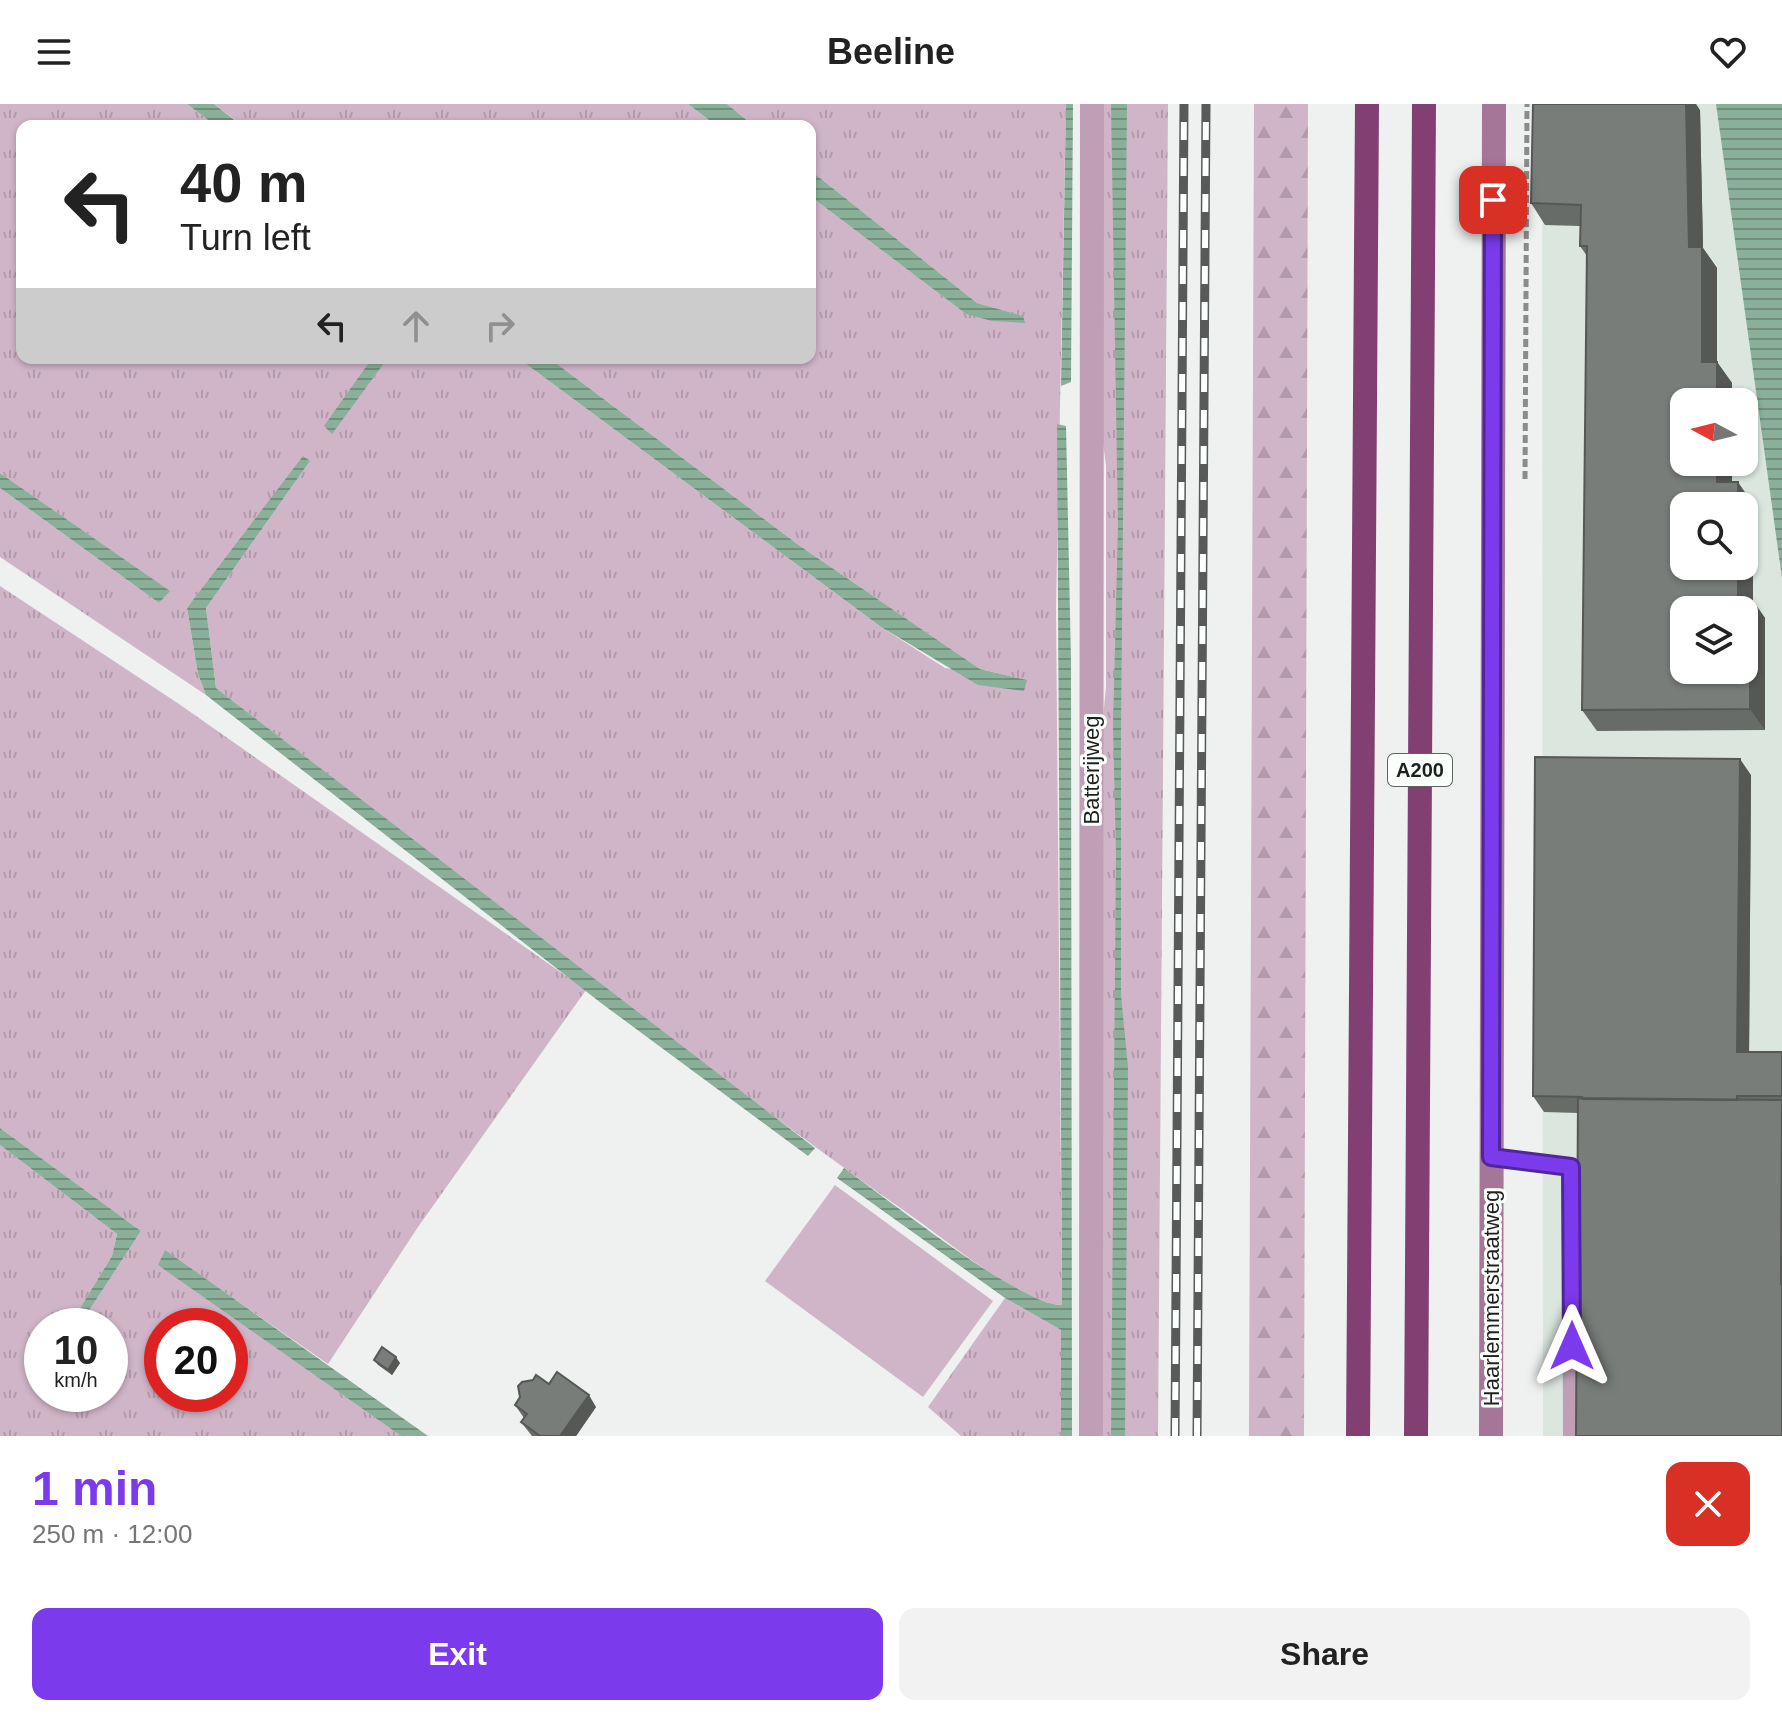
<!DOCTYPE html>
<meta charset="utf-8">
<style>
:root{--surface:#fff;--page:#f2f2f2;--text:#222;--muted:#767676;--accent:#7c3aed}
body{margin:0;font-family:Arial,sans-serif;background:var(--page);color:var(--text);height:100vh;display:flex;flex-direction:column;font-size:30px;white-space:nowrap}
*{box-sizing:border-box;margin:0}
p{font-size:26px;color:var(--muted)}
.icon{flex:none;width:44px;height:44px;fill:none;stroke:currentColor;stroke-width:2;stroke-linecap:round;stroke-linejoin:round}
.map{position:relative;height:1332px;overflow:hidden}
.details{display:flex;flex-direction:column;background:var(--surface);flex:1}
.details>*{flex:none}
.top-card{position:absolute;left:16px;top:16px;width:800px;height:244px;border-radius:16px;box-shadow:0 2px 6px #0004;background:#fff;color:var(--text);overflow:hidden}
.needle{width:52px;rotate:277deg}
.tools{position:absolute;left:1670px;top:284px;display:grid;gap:16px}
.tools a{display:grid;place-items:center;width:88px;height:88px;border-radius:16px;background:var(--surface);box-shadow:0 2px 6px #0004;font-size:40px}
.speed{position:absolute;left:24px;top:1204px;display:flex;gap:16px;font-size:40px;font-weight:700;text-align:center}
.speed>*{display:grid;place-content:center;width:104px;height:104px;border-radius:50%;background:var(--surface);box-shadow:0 2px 6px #0004;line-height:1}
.speed small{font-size:20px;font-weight:400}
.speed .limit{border:12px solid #d22;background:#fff;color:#111}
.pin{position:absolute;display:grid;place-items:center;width:68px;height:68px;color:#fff;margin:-34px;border-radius:16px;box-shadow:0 4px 12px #0006}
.me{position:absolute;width:88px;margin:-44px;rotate:0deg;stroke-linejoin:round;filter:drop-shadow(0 0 6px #0008)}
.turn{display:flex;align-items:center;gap:28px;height:168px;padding:0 32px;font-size:36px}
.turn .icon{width:104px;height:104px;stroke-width:2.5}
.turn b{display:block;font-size:56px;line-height:68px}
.lanes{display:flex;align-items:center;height:76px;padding:0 32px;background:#0003;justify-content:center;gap:40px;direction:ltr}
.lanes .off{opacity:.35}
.round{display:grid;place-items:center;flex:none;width:84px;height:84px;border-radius:16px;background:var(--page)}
.overview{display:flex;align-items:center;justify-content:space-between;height:136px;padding:0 32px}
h1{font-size:48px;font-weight:600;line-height:60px;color:var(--accent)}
.cta{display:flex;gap:16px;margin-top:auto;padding:16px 32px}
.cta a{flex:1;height:92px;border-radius:16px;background:var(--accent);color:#fff;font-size:32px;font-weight:600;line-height:92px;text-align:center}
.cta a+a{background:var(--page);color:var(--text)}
header{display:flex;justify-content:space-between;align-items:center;height:104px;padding:0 32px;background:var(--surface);font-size:36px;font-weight:600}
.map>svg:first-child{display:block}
</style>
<header><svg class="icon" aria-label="menu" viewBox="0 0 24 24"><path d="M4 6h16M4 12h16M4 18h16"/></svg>Beeline<svg class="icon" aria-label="heart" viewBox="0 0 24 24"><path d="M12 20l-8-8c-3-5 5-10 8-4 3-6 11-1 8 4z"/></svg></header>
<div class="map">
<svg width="1782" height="1332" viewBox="0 0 1782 1332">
<defs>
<pattern id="grass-tufts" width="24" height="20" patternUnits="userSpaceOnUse" patternTransform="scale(2)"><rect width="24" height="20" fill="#d0b4c8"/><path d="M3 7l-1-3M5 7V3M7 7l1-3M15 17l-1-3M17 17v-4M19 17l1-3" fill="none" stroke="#b29aab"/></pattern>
<pattern id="forest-firs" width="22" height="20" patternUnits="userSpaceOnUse" patternTransform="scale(2)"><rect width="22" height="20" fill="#d0b4c8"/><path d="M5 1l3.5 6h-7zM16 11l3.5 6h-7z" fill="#b29aab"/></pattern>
<pattern id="water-rules" width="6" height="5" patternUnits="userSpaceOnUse" patternTransform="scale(2)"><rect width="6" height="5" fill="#8bb099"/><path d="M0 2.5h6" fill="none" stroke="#718f7c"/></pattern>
</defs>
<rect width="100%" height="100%" fill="#eef1ef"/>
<path fill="#dbe6df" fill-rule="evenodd" d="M1542,0H1716L1782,458V1332H1543ZM1684,298H1744V358H1684ZM1684,402H1744V462H1684ZM1684,506H1744V566H1684Z"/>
<path fill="url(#grass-tufts)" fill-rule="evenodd" d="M0,0H187L216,22H22V254H372L325,322L332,329L388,254H518L881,523L945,564L1027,576L980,565L800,442L549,254H810V92L966,210L1022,212L977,199L810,66V22H754L727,0H1066L1056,504L1062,1201C1024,1201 946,1136 913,1113C674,945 447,761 216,584L206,504L310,357L187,504L198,570L206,591L0,453V384L159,499L169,487L0,369Z
M214,0H688L717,22H243Z
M1101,0H1168L1158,1332H1099L1100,645L1106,583V362L1099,306Z
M0,482L179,600L586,886L418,1123L328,1260L165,1147L159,1161L401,1332H0V1041L117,1130L112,1152L69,1222H42V1290H110V1222H79L141,1127L0,1024ZM162,1222H230V1290H162Z
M1005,1194L1061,1226V1332H961L928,1303Z"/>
<path fill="url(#forest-firs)" d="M1254,0H1308L1304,1332H1249Z"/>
<path fill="#d0b4c8" d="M835,1081L993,1197L923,1293L765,1177Z"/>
<path fill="url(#water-rules)" d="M187,0H214L242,22H216Z
M688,0H727L754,22H717Z
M1066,0H1073L1071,278L1061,282Z
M1111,0H1127L1121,625V891L1128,963L1125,1332H1111L1116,748L1113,623L1118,421Z
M1716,0H1782V474Z
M810,66L977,199L1023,212L1025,219L992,217L966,210L810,92Z
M372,254H388L332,330L324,322Z
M518,254H549L800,442L980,565L1027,576L1024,587L978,581L881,523Z
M1057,320L1066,322L1071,557L1072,1332H1061V1226L1005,1194L837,1074L844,1064C884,1092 1022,1203 1062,1201Z
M303,352L310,357L206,504L216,584L815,1044L808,1052L601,899L206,591L198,570L187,504Z
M0,369L170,487L159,499L0,384Z
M0,1024L141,1127L79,1222H69L112,1152L117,1130L0,1041Z
M165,1146L428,1332H401L158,1161Z"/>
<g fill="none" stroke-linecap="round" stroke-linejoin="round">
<path stroke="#8a8c8b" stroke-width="5" stroke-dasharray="8 4" stroke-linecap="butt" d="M1525,375L1527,0"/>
<path stroke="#bf9eb6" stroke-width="18" d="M1491,1053L1571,1063L1572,1332"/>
<path stroke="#bf9eb6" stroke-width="24" d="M1091,1332L1092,0"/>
<path stroke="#a67699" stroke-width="24" d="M1491,1332L1494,0"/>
<path stroke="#813f72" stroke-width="24" d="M1358,1332L1367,0
M1416,1332L1424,0"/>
<g stroke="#585a59" stroke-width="9">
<path id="rail" d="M1175,1332L1184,0
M1197,1332L1206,0"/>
</g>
<use href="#rail" stroke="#fbfffc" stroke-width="6" stroke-dasharray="18" stroke-linecap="butt"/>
</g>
<path fill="#686c69" d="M1700,6L1703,144L1717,164V258L1732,279L1684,358H1732V378L1753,400V497L1765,514V626L1597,627L1582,606L1587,152L1580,142V122L1545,121L1531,99Z
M1751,671L1749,948H1782V1332L1578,1009L1544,1008L1533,992Z
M374,1256L400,1259L392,1271L378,1261Z
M549,1280L596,1303L576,1332H532L521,1318L524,1314L515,1301Z"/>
<path fill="#555855" d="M1686,0H1696L1700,6L1703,144L1717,164V258L1732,279V298H1717L1702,258L1689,143Z
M1717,358H1732V399L1717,378Z
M1738,378L1753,400V497L1765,514V626L1750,605L1738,493V462H1744V402H1738Z
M1740,655L1751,671L1749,964L1737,948Z
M396,1253L400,1259L392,1271L388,1266Z
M589,1291L596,1303L576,1332H560Z"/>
<path fill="#797d7a" stroke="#555855" stroke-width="2" fill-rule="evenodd" d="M1533,0H1686L1689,143H1702V258H1717V298H1684V358H1717V378H1738V402H1684V462H1738V493H1750V605L1582,606L1587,142H1580L1581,101L1531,99ZM1684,506H1744V566H1684Z
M1535,653L1740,655L1737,948H1782V992H1737V996L1582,995V993L1533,992Z
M1578,994L1782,996L1781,1180H1782V1332H1576Z
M382,1243L396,1253L388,1266L374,1256Z
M557,1268L589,1291L560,1332H540L521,1318L527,1310L515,1301L520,1293L518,1282L522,1278L533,1276L536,1271L549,1280Z"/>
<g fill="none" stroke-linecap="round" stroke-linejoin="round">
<g stroke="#51269a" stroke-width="20">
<path id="route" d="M1493,96L1491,1053L1571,1063L1572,1242"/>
</g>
<use href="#route" stroke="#7c3aed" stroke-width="14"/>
</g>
<g text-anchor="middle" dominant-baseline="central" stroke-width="6" stroke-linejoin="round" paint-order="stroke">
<rect fill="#fbfffc" stroke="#606361" stroke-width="2" x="1388" y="650" width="64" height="32" rx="6"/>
<g font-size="20" font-weight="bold" fill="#1e201f">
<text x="1420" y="666">A200</text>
</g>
<g font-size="22" fill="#1e201f" stroke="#fbfffc">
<text transform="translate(1091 666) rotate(-90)">Batterijweg</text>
<text transform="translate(1491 1194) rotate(-90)">Haarlemmerstraatweg</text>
</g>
</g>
</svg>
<div class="tools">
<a><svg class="needle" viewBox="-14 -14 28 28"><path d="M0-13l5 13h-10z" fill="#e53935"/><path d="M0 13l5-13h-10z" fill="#767676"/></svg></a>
<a><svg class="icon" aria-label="search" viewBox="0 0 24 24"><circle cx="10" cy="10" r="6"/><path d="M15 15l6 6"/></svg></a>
<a><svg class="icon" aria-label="layers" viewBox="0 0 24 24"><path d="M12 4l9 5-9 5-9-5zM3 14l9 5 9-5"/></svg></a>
</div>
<div class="speed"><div>10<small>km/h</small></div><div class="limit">20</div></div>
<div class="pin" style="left:1493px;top:96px;background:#d93025"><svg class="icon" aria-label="arrive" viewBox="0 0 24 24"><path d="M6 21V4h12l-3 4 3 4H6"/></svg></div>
<svg class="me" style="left:1572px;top:1242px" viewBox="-20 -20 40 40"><path d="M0-17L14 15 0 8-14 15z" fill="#7c3aed" stroke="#fff" stroke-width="4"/></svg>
<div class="top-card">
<div class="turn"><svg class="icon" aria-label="left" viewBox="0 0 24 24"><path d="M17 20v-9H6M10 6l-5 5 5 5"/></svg><div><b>40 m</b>Turn left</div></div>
<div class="lanes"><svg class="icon" aria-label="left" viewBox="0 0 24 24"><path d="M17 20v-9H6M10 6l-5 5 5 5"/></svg><svg class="icon off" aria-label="ahead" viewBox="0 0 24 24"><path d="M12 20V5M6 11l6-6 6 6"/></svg><svg class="icon off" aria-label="right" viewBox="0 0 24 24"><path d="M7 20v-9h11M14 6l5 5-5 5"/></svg></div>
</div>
</div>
<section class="details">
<div class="overview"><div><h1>1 min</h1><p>250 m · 12:00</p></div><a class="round" style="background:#d93025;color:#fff"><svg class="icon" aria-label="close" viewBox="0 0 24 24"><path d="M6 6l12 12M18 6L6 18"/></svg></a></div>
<div class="cta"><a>Exit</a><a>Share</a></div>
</section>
